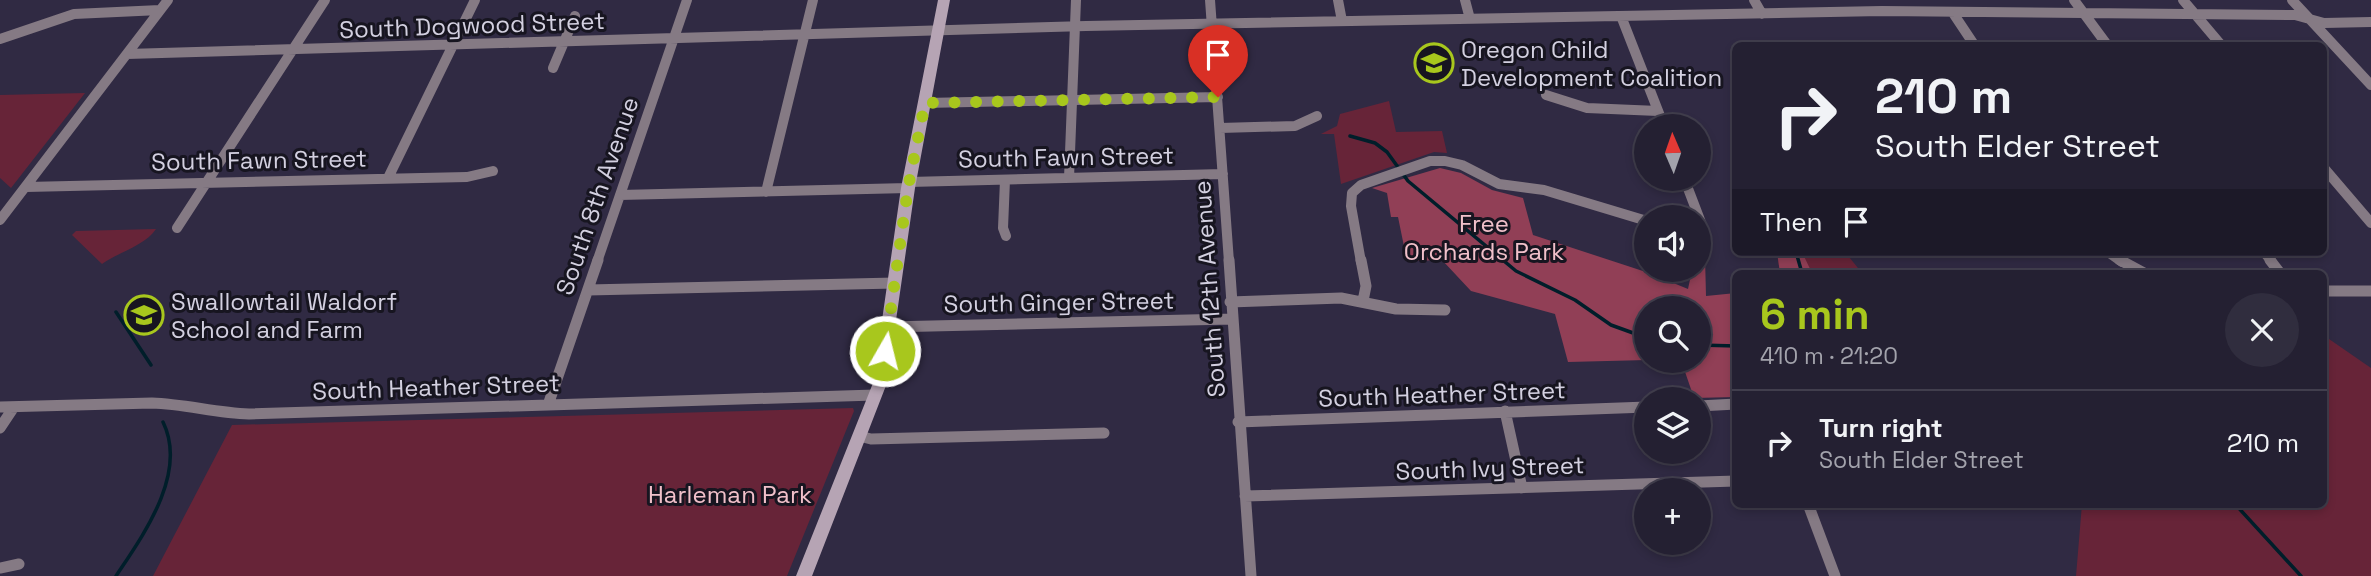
<!DOCTYPE html>
<meta charset="utf-8">
<style>
:root{--surface:#242032;--page:#302d3e;--text:#f1f3f6;--muted:#a3a3ac;--line:#413e4d;--accent:#a8c71d}
body{margin:0;font-family:"Space Grotesk",sans-serif;background:var(--page);color:var(--text);height:100vh;display:flex;flex-direction:column;font-size:26px;white-space:nowrap}
*{box-sizing:border-box;margin:0}
p{font-size:23px;color:var(--muted)}
.icon{flex:none;width:38px;height:38px;fill:none;stroke:currentColor;stroke-width:2;stroke-linecap:round;stroke-linejoin:round}
.map{position:relative;flex:1;overflow:hidden}
.side{position:absolute;left:1732px;top:270px;width:595px;height:238px;display:flex;flex-direction:column;background:var(--surface);border-radius:10px;box-shadow:0 4px 10px #0003,0 0 0 2px var(--line)}
.side>*{flex:none}
.top-card{position:absolute;left:1732px;top:42px;width:595px;height:214px;border-radius:10px;box-shadow:0 4px 10px #0003,0 0 0 2px var(--line);background:#242032;color:var(--text);overflow:hidden}
.needle{width:46px;rotate:358deg}
.fabs{position:absolute;left:1634px;top:114px;display:grid;gap:14px}
.fabs a{display:grid;place-items:center;width:77px;height:77px;border-radius:50%;background:var(--surface);box-shadow:0 4px 10px #0003,0 0 0 2px var(--line);font-size:35px}
.pin{position:absolute;display:grid;place-items:center;width:60px;height:60px;color:#fff;margin:-72px -30px;border-radius:50% 50% 50% 0;rotate:-45deg;box-shadow:0 0 7px #0007}
.pin .icon{rotate:45deg}
.me{position:absolute;width:77px;margin:-38px;rotate:8deg;stroke-linejoin:round;filter:drop-shadow(0 0 5px #0008)}
.turn{display:flex;align-items:center;gap:24px;height:147px;padding:0 28px;font-size:32px}
.turn .icon{width:91px;height:91px;stroke-width:2.5}
.turn b{display:block;font-size:49px;line-height:60px}
.then{display:flex;align-items:center;height:66px;padding:0 28px;background:#0003;gap:14px;font-size:26px}
.round{display:grid;place-items:center;flex:none;width:74px;height:74px;border-radius:37px;background:var(--page)}
.headline{display:flex;align-items:center;justify-content:space-between;height:119px;padding:0 28px}
h1{font-size:42px;font-weight:600;line-height:52px;color:var(--accent)}
ul{padding:0;list-style:none}
li{display:flex;align-items:center;gap:21px;height:105px;padding:0 28px;border-top:2px solid var(--line)}
li div{flex:1}
li b{display:block;font-size:26px}
li em{font-style:normal}
.map>svg:first-child{display:block}
</style>
<div class="map">
<svg width="2371" height="576" viewBox="0 0 2371 576">
<rect width="100%" height="100%" fill="#302a43"/>
<path fill="#672438" d="M85,93L11,188L0,178V95Z
M1389,101L1396,132L1442,131L1447,153L1434,152L1341,184L1334,134H1321L1337,126L1340,114Z
M156,229C146,245 119,252 102,264L72,235L76,231Z
M1777,252H1845L1862,273H1780Z
M2324,339H2329L2371,368V576H2076L2082,504H2324Z
M853,408L854,411L787,576H153L232,425Z"/>
<path fill="#913f56" d="M1440,168L1461,173L1492,190L1523,198L1533,235L1649,273L1688,289L1692,270H1699V255L1705,256L1706,296L1736,293V397L1694,398L1682,363L1664,361L1699,360V308H1647V360L1568,362L1555,314L1471,291L1442,260L1407,261L1398,217H1391L1387,193L1372,188Z
M1777,252H1802L1812,273H1780Z"/>
<g fill="none" stroke-linecap="round" stroke-linejoin="round">
<path stroke="#001e2a" stroke-width="3.5" d="M1350,136L1375,143L1387,152L1408,181L1516,271L1575,300L1611,325L1647,338
M1796,252L1802,273
M116,312L151,365
M1699,345L1736,346
M2235,504L2301,576
M116,576C144,534 188,473 163,422"/>
<path stroke="#857a84" stroke-width="10" d="M1210,0L1229,262
M1338,0L1342,21
M1465,0L1470,19
M1754,0L1762,14
M2074,0L2108,46
M2183,0L2222,46
M2292,0L2371,85
M1953,13L1975,46
M1621,16L1664,126
M0,39L74,14L160,10
M127,54L1086,26L1882,11L2295,15L2324,23L2371,22
M553,68L575,16
M1546,95L1587,108L1658,111
M925,103L1218,97
M1220,128L1295,126L1317,116
M2324,168L2371,223
M388,178L475,0
M1069,178L1076,0
M1684,178L1705,233L1699,237
M1005,180L1003,228L1006,236
M909,182L1223,174
M26,187L467,177L493,171
M766,192L813,0
M620,195L908,188
M0,220L168,0
M177,228L325,0
M2108,252L2122,262
M2264,252L2272,262
M597,262L687,0
M1361,262L1351,206L1352,193L1361,185L1430,161H1445L1462,165L1499,184L1544,190L1647,221"/>
<path stroke="#857a84" stroke-width="11" d="M1229,260L1251,576
M1361,260L1366,286L1363,301
M2120,260L2144,273
M2270,260L2280,273
M588,290L895,283
M2324,291H2371
M1230,302L1341,298L1396,309L1445,310
M888,327L1231,319
M548,405L598,260
M1699,406L1736,404
M0,407L152,403C185,404 216,413 249,414L875,395
M1505,411L1522,488
M1238,422L1647,407
M0,428L14,407
M859,436L871,439L1104,433
M1245,496L1736,481
M1808,504L1835,576
M0,568L19,564"/>
<path fill="#b6a4b4" fill-rule="evenodd" d="M938,0H950L915,188L887,383L812,576H796L873,383L901,188Z"/>
</g>
<g fill="none" stroke-linecap="round" stroke-linejoin="round">
<path stroke="#a8c71d" stroke-width="12" stroke-dasharray="0 21.6" d="M885,351L908,188L925,103L1218,97"/>
</g>
<defs>
<g id="school-ring" transform="scale(2.0125)"><circle r="9.5" fill="#171520" stroke="#a8c71d" stroke-width="1.5"/><path d="M0-5L7-2L0 1L-7-2ZM-4 1L0 2.5L4 1V4Q0 6-4 4Z" fill="#a8c71d"/></g>
</defs>
<g fill-rule="evenodd">
<use href="#school-ring" x="1434" y="63"/>
<use href="#school-ring" x="144" y="315"/>
</g>
<g text-anchor="middle" dominant-baseline="central" stroke-width="6" stroke-linejoin="round" paint-order="stroke">
<g font-size="24" fill="#d3d0e0" stroke="#171520">
<text transform="translate(472 25) rotate(-2)">South Dogwood Street</text>
<text transform="translate(1066 157) rotate(-1)">South Fawn Street</text>
<text transform="translate(259 160) rotate(-1)">South Fawn Street</text>
<text transform="translate(597 196) rotate(-71)">South 8th Avenue</text>
<text transform="translate(1209 289) rotate(-94)">South 12th Avenue</text>
<text transform="translate(1059 302) rotate(-1)">South Ginger Street</text>
<text transform="translate(436 387) rotate(-2)">South Heather Street</text>
<text transform="translate(1442 394) rotate(-2)">South Heather Street</text>
<text transform="translate(1490 468) rotate(-2)">South Ivy Street</text>
</g>
<g font-size="24" fill="#d3d0e0" stroke="#171520" text-anchor="start">
<text x="1461" y="49">Oregon Child<tspan x="1461" dy="28">Development Coalition</tspan></text>
<text x="171" y="301">Swallowtail Waldorf<tspan x="171" dy="28">School and Farm</tspan></text>
</g>
<g font-size="24" fill="#f1c0ca" stroke="#171520">
<text x="1484" y="223">Free<tspan x="1484" dy="28">Orchards Park</tspan></text>
<text x="730" y="494">Harleman Park</text>
</g>
</g>
</svg>
<div class="fabs">
<a><svg class="needle" viewBox="-14 -14 28 28"><path d="M0-13l5 13h-10z" fill="#e53935"/><path d="M0 13l5-13h-10z" fill="#a3a3ac"/></svg></a>
<a><svg class="icon" aria-label="sound" viewBox="0 0 24 24"><path d="M4 9h4l5-4v14l-5-4H4zM17 9q2 3 0 6"/></svg></a>
<a><svg class="icon" aria-label="search" viewBox="0 0 24 24"><circle cx="10" cy="10" r="6"/><path d="M15 15l6 6"/></svg></a>
<a><svg class="icon" aria-label="layers" viewBox="0 0 24 24"><path d="M12 4l9 5-9 5-9-5zM3 14l9 5 9-5"/></svg></a>
<a>+</a>
</div>
<div class="pin" style="left:1218px;top:97px;background:#d93025"><svg class="icon" aria-label="arrive" viewBox="0 0 24 24"><path d="M6 21V4h12l-3 4 3 4H6"/></svg></div>
<svg class="me" style="left:885px;top:351px" viewBox="-20 -20 40 40"><circle r="17" fill="#a8c71d" stroke="#fff" stroke-width="3"/><path d="M0-11L8 9 0 5-8 9z" fill="#fff"/></svg>
<div class="top-card">
<div class="turn"><svg class="icon" aria-label="right" viewBox="0 0 24 24"><path d="M7 20v-9h11M14 6l5 5-5 5"/></svg><div><b>210 m</b>South Elder Street</div></div>
<div class="then">Then<svg class="icon" aria-label="arrive" viewBox="0 0 24 24"><path d="M6 21V4h12l-3 4 3 4H6"/></svg></div>
</div>
<section class="side">
<div class="headline"><div><h1>6 min</h1><p>410 m · 21:20</p></div><a class="round"><svg class="icon" aria-label="close" viewBox="0 0 24 24"><path d="M6 6l12 12M18 6L6 18"/></svg></a></div>
<ul>
<li><svg class="icon" aria-label="right" viewBox="0 0 24 24"><path d="M7 20v-9h11M14 6l5 5-5 5"/></svg><div><b>Turn right</b><p>South Elder Street</p></div><em>210 m</em></li>
</ul>
</section>
</div>
